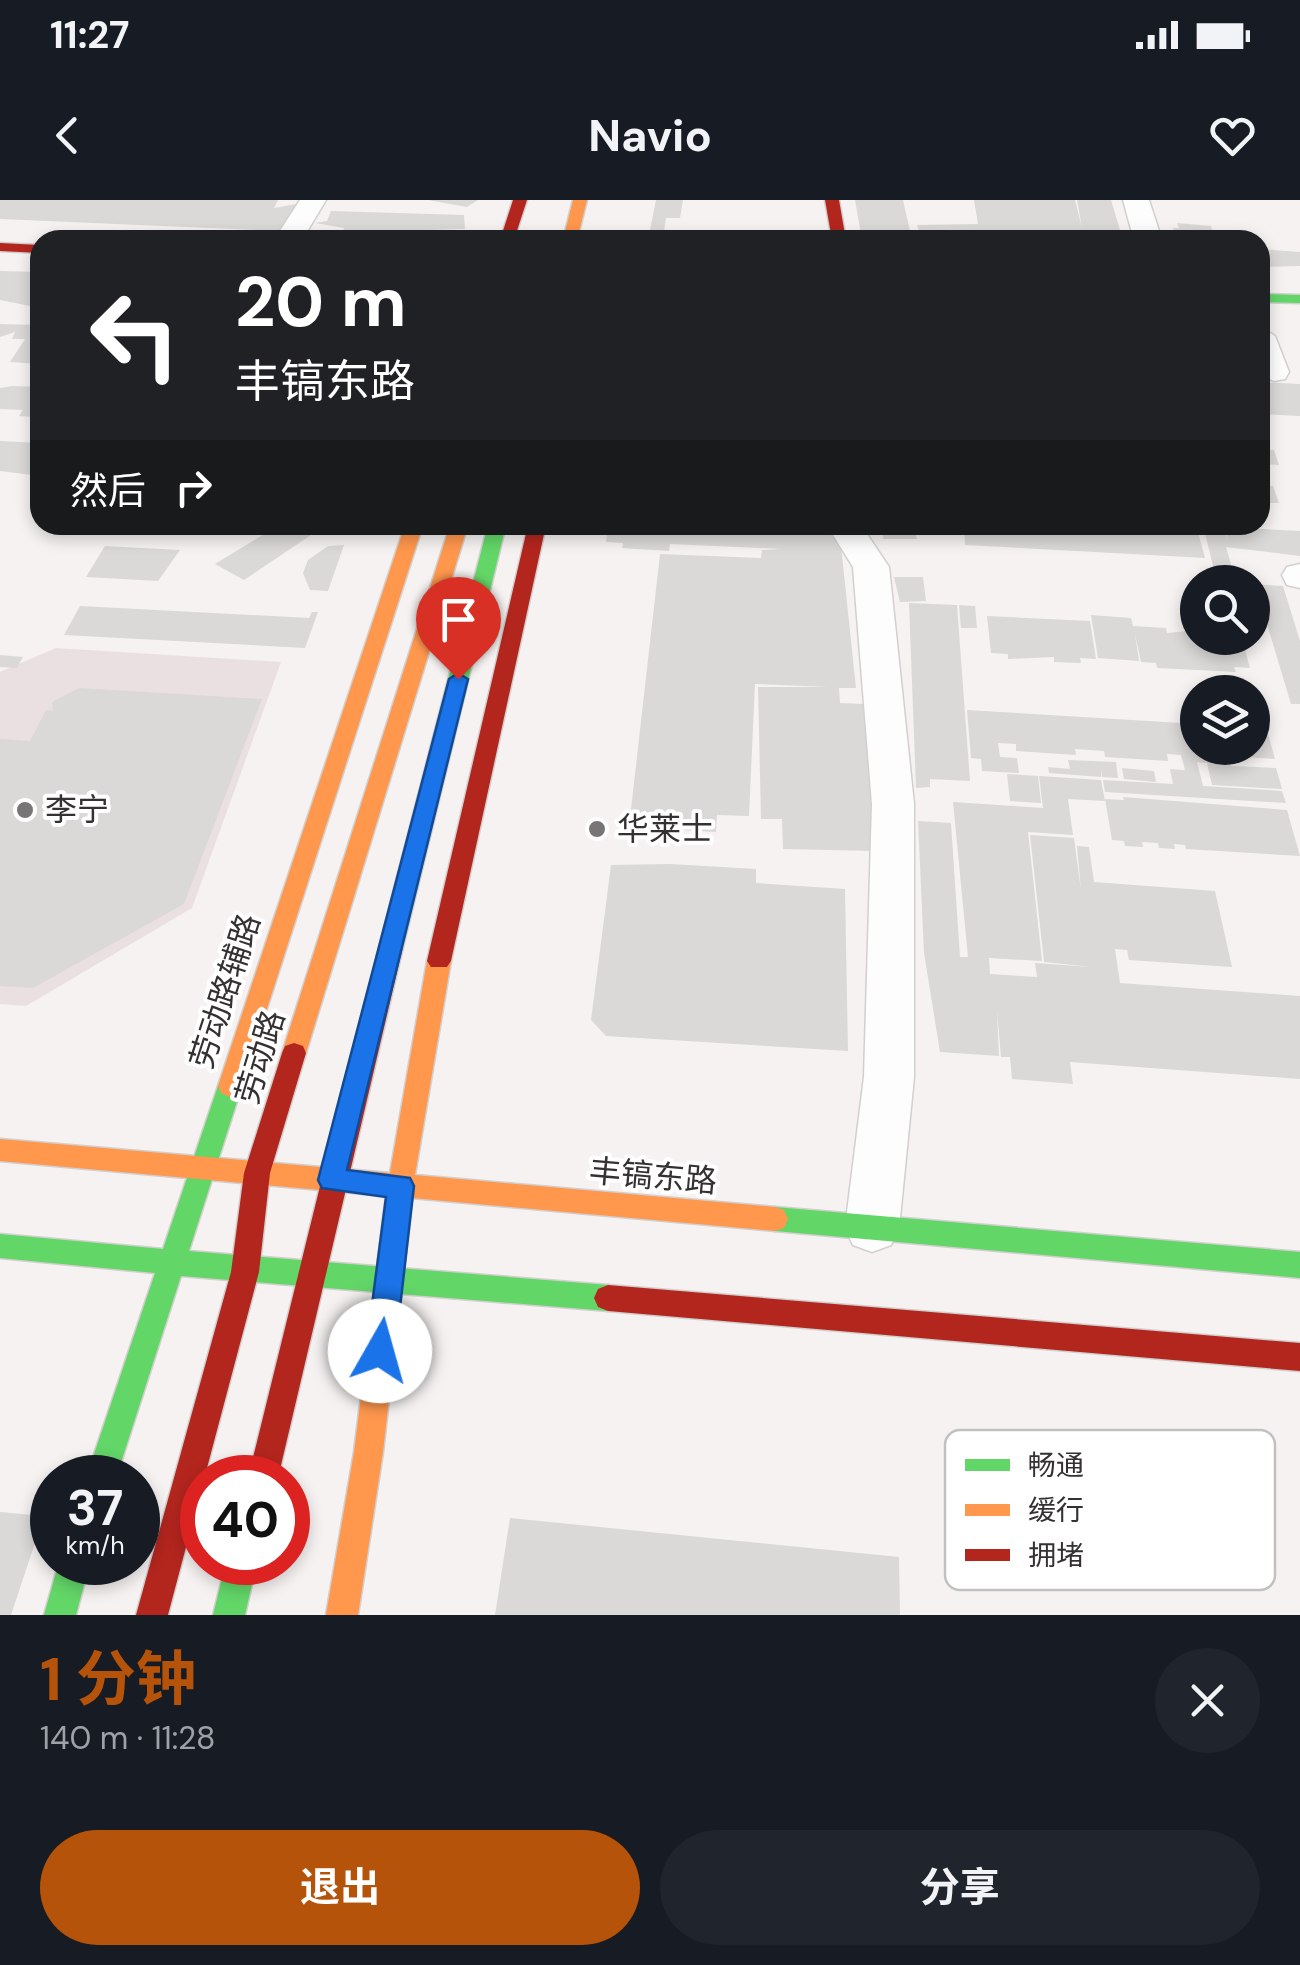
<!DOCTYPE html>
<html lang="zh">
<meta charset="utf-8">
<style>
:root{--surface:#171b24;--page:#20242c;--text:#f1f3f6;--muted:#9ea1a6;--accent:#b45309}
body{margin:0;font-family:"DM Sans","Noto Sans SC",sans-serif;background:var(--page);color:var(--text);height:100vh;display:flex;flex-direction:column;font-size:38px;white-space:nowrap}
*{box-sizing:border-box;margin:0}
p{font-size:32px;color:var(--muted)}
.icon{flex:none;width:55px;height:55px;fill:none;stroke:currentColor;stroke-width:2;stroke-linecap:round;stroke-linejoin:round}
.map{position:relative;height:1415px;overflow:hidden}
.sheet{display:flex;flex-direction:column;background:var(--surface);flex:1}
.sheet>*{flex:none}
.hud{position:absolute;left:30px;top:30px;width:1240px;height:305px;border-radius:30px;box-shadow:0 5px 15px #0003;background:#202124;color:#fff;overflow:hidden}
.buttons{position:absolute;left:1180px;top:365px;display:grid;gap:20px}
.buttons a{display:grid;place-items:center;width:90px;height:90px;border-radius:50%;background:var(--surface);box-shadow:0 5px 15px #0003;font-size:50px}
.speed{position:absolute;left:30px;top:1255px;display:flex;gap:20px;font-size:50px;font-weight:700;text-align:center}
.speed>*{display:grid;place-content:center;width:130px;height:130px;border-radius:50%;background:var(--surface);box-shadow:0 5px 15px #0003;line-height:1}
.speed small{font-size:25px;font-weight:400}
.speed .limit{border:15px solid #d22;background:#fff;color:#111}
.pin{position:absolute;display:grid;place-items:center;width:85px;height:85px;color:#fff;margin:-102px -42px;border-radius:50% 50% 50% 0;rotate:-45deg;box-shadow:0 0 10px #0007}
.pin .icon{rotate:45deg}
.me{position:absolute;width:110px;margin:-55px;rotate:7deg;stroke-linejoin:round;filter:drop-shadow(0 0 8px #0008)}
.turn{display:flex;align-items:center;gap:35px;height:210px;padding:0 40px;font-size:45px}
.turn .icon{width:130px;height:130px;stroke-width:2.5}
.turn b{display:block;font-size:70px;line-height:85px}
.then{display:flex;align-items:center;height:95px;padding:0 40px;background:#0003;gap:20px;font-size:38px}
.round{display:grid;place-items:center;flex:none;width:105px;height:105px;border-radius:52px;background:var(--page)}
.head{display:flex;align-items:center;justify-content:space-between;height:170px;padding:0 40px}
h1{font-size:60px;font-weight:700;line-height:75px;color:var(--accent)}
.primary-button{display:flex;gap:20px;margin-top:auto;padding:20px 40px}
.primary-button a{flex:1;height:115px;border-radius:60px;background:var(--accent);color:#fff;font-size:40px;font-weight:700;line-height:115px;text-align:center}
.primary-button a+a{background:var(--page);color:var(--text)}
.status{display:flex;justify-content:space-between;align-items:center;height:70px;padding:0 50px;background:var(--surface);direction:ltr}
.status svg{height:28px;fill:currentColor}
header{display:flex;justify-content:space-between;align-items:center;height:130px;padding:0 40px;background:var(--surface);font-size:45px;font-weight:700}
.map>svg:first-child{display:block}
</style>
<div class="status"><b>11:27</b><svg viewBox="0 0 49 12"><path d="M0 12V9h3v3zM5 12V6h3v6zM10 12V3h3v9zM15 12V0h3v12zM26 1h20v11H26zM47 4h2v5h-2z"/></svg></div>
<header><svg class="icon" aria-label="back" viewBox="0 0 24 24"><path d="M15 5l-7 7 7 7"/></svg>Navio<svg class="icon" aria-label="heart" viewBox="0 0 24 24"><path d="M12 20l-8-8c-3-5 5-10 8-4 3-6 11-1 8 4z"/></svg></header>
<div class="map">
<svg width="1300" height="1415" viewBox="0 0 1300 1415">
<rect width="100%" height="100%" fill="#f6f2f2"/>
<path fill="#eae0e1" d="M56,448L281,462L192,708L26,806L0,804V472Z"/>
<path fill="#dbd8d8" d="M0,0H278L274,8L296,4L282,31L0,19Z
M428,0H478L467,7Z
M656,0H683L680,18H666L664,31L763,33L769,35V40H648Z
M855,0H903L910,31H919L917,25L978,24L974,0H1075L1082,28L1077,0H1111L1123,40L926,31L928,40H862Z
M331,11L464,15L465,29L426,30L419,40L399,39L403,30L342,33L344,28L315,23L327,21Z
M1177,23L1211,26L1216,40H1177L1173,28H1179Z
M1260,49L1300,52V66L1260,67Z
M0,71L40,72V108L0,100Z
M0,124L40,125V164L10,162L25,139H12L15,132L0,137Z
M1260,182L1300,184V216L1260,214Z
M13,186L40,187V211L33,217L19,216L23,210L0,209V188Z
M0,241L40,243V276L0,271Z
M1260,249L1274,250L1279,265L1260,264Z
M1260,285L1273,286L1279,303H1260Z
M279,325H326L244,380L215,364Z
M608,325L839,327L856,488H839L840,503L863,504L875,651L783,649L782,619H761L758,487H829L755,484L749,616L717,615L716,632L629,627L660,354L761,358L762,350L783,349L670,344L669,351L622,348L623,343L606,342Z
M883,325H913L917,339H883Z
M964,325H1196L1205,358L965,345Z
M1203,325L1223,328L1228,340L1225,327L1300,331V356L1226,347L1236,382H1217Z
M344,345L328,391L310,390L303,373L308,360L328,346Z
M105,346L180,350L158,381L86,377Z
M894,377H923L926,401L900,402Z
M1252,384L1283,386L1300,441V504H1291L1267,424H1261L1258,409L1252,408Z
M909,403L957,405L970,581L930,579V587L916,588Z
M959,405L975,406L977,428H961Z
M80,406L309,418L312,412H318L305,448L64,435Z
M1091,415L1131,418L1133,426L1166,428L1167,433L1198,430V438H1242L1250,468L1234,467L1236,472L1157,468L1156,463L1141,462L1135,434L1139,461L1098,458Z
M987,416L1090,421L1096,459L1080,458L1081,463L1054,462V457L1008,459V454L991,453Z
M0,455L23,457L17,468L0,467Z
M79,488L262,499L184,704L33,788L0,786V539L30,541L46,510L53,511L52,502Z
M1252,505H1260L1275,559L1228,556L1231,566L1276,568L1282,589L1212,585L1207,563L1197,562L1203,586L1282,591L1286,603L1105,592L1103,580L1173,584L1170,569L1185,570L1181,555L1167,554L1168,561L1105,557L1104,551L1075,549L1076,555L1016,551V544L998,543L1000,557L1017,558L1019,573L982,571L981,559L971,558L967,510L1198,524V548H1252Z
M1068,560L1116,562L1118,578L1102,577L1101,569V577L1049,573L1048,567L1070,569Z
M1122,568L1154,571L1156,582L1124,579Z
M1007,574L1038,576L1041,603L1010,601Z
M1039,576L1101,580L1105,601L1068,599L1073,635L1028,632L1042,761L989,758L990,774L1037,777L1035,763L1092,767L1044,762L1030,635L1074,638L1081,691L1077,646L1089,647L1094,682L1215,691L1232,767L1129,760L1127,750L1115,749L1120,783L1300,796V879L1070,862L1073,884L1012,879L1010,857H1001L997,810L999,856L940,852L924,753L918,621L951,623L960,757H968L953,602L1043,608Z
M1123,597L1287,610L1300,656L1186,649L1185,645L1174,644L1175,649L1159,648L1158,643L1142,642L1143,647L1125,646L1124,641L1112,640L1105,599L1124,600Z
M670,664L756,669V683L845,689L848,851L606,836L591,820L611,665Z
M0,1312L44,1316L11,1415H0Z
M510,1318L899,1357L900,1415H495Z"/>
<g fill="none" stroke-linecap="round" stroke-linejoin="round">
<g stroke="#d2cfcf" stroke-width="3">
<path id="street" d="M300,0H326L302,40H274Z
M1123,0H1149L1162,40H1134Z
M1260,127L1275,136L1289,172L1285,179L1274,181L1260,174Z
M827,325H861L889,367L914,604V877L899,1028L891,1045L872,1052L853,1045L845,1028L864,877L872,604L853,367Z
M1300,364V388L1287,385L1282,375L1287,367Z"/>
</g>
<g stroke="#d2cfcf" stroke-width="3">
<path id="fast" d="M1260,94L1300,95V103L1260,102Z
M488,325H506L403,747L399,753H383L379,747Z
M230,875L239,879L242,886L189,1051L608,1085L618,1089L622,1098L618,1107L608,1111L181,1076L116,1278H86L155,1073L0,1058V1034L163,1049L218,886L221,879Z
M775,1007L1300,1052V1078L775,1031L766,1028L762,1019L766,1010Z
M59,1362H90L76,1415H44Z
M226,1362H257L245,1415H213Z"/>
</g>
<g stroke="#d2cfcf" stroke-width="3">
<path id="slow" d="M573,0H587L577,40H563Z
M405,325H423L242,886L239,893L230,897L221,893L218,886Z
M450,325H468L306,853L303,860L294,863L285,860L282,853Z
M439,752L447,755L451,761L415,975L775,1007L784,1010L788,1019L784,1028L775,1031L412,998L383,1252L358,1415H326L354,1252L386,996L0,961V939L390,973L427,761L431,755Z"/>
</g>
<g stroke="#d2cfcf" stroke-width="3">
<path id="jam" d="M513,0H527L514,40H500Z
M825,0H839L846,40H832Z
M0,43L40,45V53L0,51Z
M528,325H546L451,761L447,767H431L427,761Z
M391,738L399,741L403,747L278,1278H248L379,747L383,741Z
M294,843L303,846L306,853L270,973L259,1072L168,1415H136L231,1072L244,973L282,853L285,846Z
M608,1085L1300,1143V1171L608,1111L598,1107L594,1098L598,1089Z"/>
</g>
<use href="#street" fill="#fefdfd" fill-rule="evenodd"/>
<use href="#fast" fill="#63d668" fill-rule="evenodd"/>
<use href="#slow" fill="#ff974d" fill-rule="evenodd"/>
<use href="#jam" fill="#b3261e" fill-rule="evenodd"/>
</g>
<path fill="#1a73e8" stroke="#114b97" stroke-width="2.5" d="M458,473L468,479L347,970L410,978L414,986L395,1151L391,1161L380,1165L370,1161L366,1151L386,997L322,988L318,980L449,479Z"/>
<g fill="#787575" stroke="#fff" stroke-width="4">
<circle cx="25" cy="610" r="10"/>
<circle cx="597" cy="629" r="10"/>
</g>
<g text-anchor="middle" dominant-baseline="central" stroke-width="8" stroke-linejoin="round" paint-order="stroke">
<g font-size="32" fill="#343131" stroke="#fff" text-anchor="start">
<text x="45" y="610">李宁</text>
<text x="617" y="629">华莱士</text>
</g>
<g font-size="32" fill="#343131" stroke="#fff">
<text transform="translate(225 791) rotate(-72)">劳动路辅路</text>
<text transform="translate(260 857) rotate(-73)">劳动路</text>
<text transform="translate(653 976) rotate(5)">丰镐东路</text>
</g>
</g>
<rect x="945" y="1230" width="330" height="160" rx="15" fill="#fff" stroke="#c2c1c1" stroke-width="2.5"/>
<rect x="965" y="1259" width="45" height="12" fill="#63d668"/>
<rect x="965" y="1304" width="45" height="12" fill="#ff974d"/>
<rect x="965" y="1349" width="45" height="12" fill="#b3261e"/>
<g font-size="28" fill="#343131">
<text x="1028" y="1275">畅通</text>
<text x="1028" y="1320">缓行</text>
<text x="1028" y="1365">拥堵</text>
</g>
</svg>
<div class="buttons">
<a><svg class="icon" aria-label="search" viewBox="0 0 24 24"><circle cx="10" cy="10" r="6"/><path d="M15 15l6 6"/></svg></a>
<a><svg class="icon" aria-label="layers" viewBox="0 0 24 24"><path d="M12 4l9 5-9 5-9-5zM3 14l9 5 9-5"/></svg></a>
</div>
<div class="speed"><div>37<small>km/h</small></div><div class="limit">40</div></div>
<div class="pin" style="left:458px;top:479px;background:#d93025"><svg class="icon" aria-label="arrive" viewBox="0 0 24 24"><path d="M6 21V4h12l-3 4 3 4H6"/></svg></div>
<svg class="me" style="left:380px;top:1151px" viewBox="-20 -20 40 40"><circle r="19" fill="#fff"/><path d="M0-13L10 11 0 6-10 11z" fill="#1a73e8"/></svg>
<div class="hud">
<div class="turn"><svg class="icon" aria-label="left" viewBox="0 0 24 24"><path d="M17 20v-9H6M10 6l-5 5 5 5"/></svg><div><b>20 m</b>丰镐东路</div></div>
<div class="then">然后<svg class="icon" aria-label="right" viewBox="0 0 24 24"><path d="M7 20v-9h11M14 6l5 5-5 5"/></svg></div>
</div>
</div>
<section class="sheet">
<div class="head"><div><h1>1 分钟</h1><p>140 m · 11:28</p></div><a class="round"><svg class="icon" aria-label="close" viewBox="0 0 24 24"><path d="M6 6l12 12M18 6L6 18"/></svg></a></div>
<div class="primary-button"><a>退出</a><a>分享</a></div>
</section>
